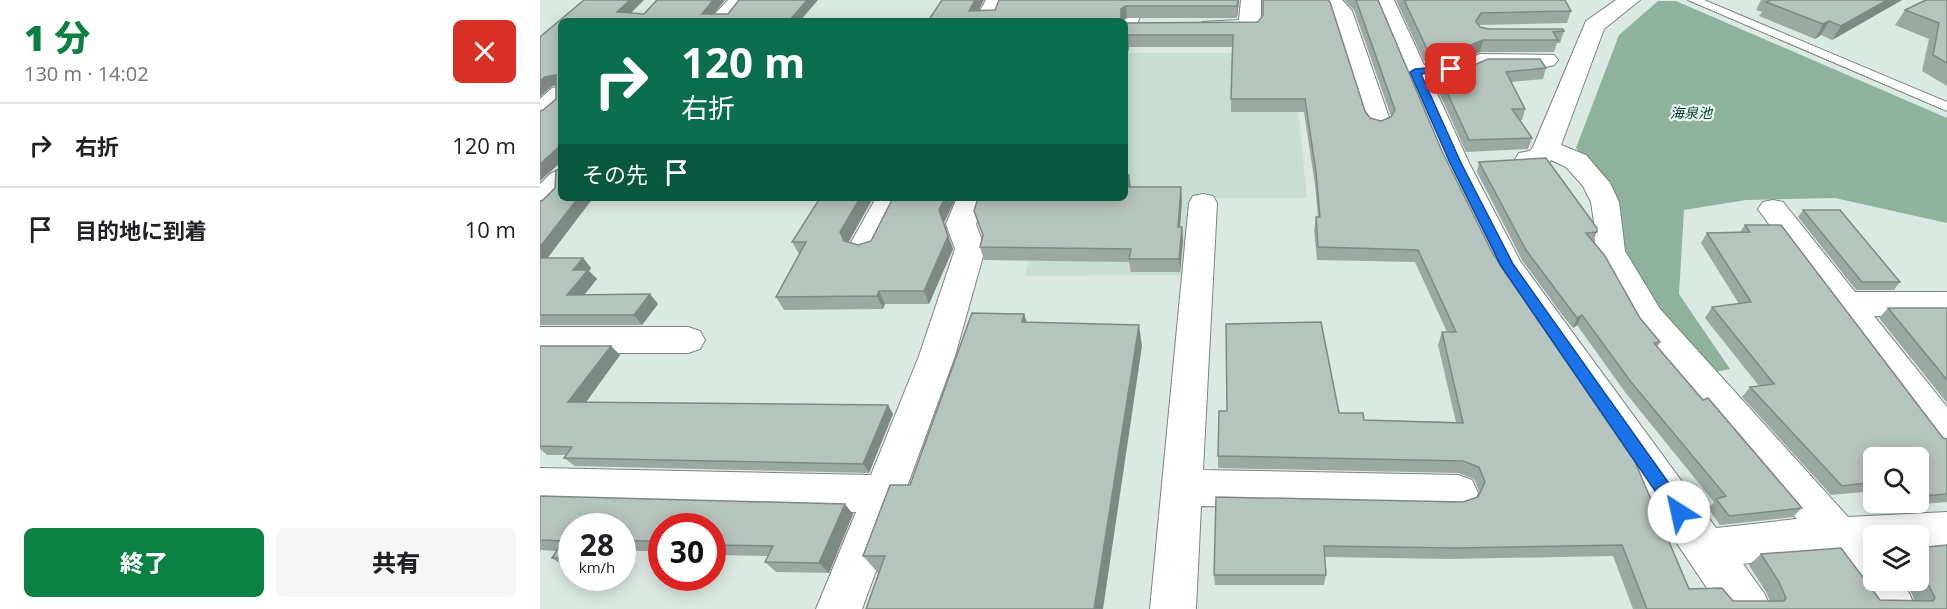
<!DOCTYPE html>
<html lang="ja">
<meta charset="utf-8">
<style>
:root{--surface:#fff;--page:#f6f6f6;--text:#202124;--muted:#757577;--line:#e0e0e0;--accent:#0b8043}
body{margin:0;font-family:"Open Sans","Noto Sans JP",sans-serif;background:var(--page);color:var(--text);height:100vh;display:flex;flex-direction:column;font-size:22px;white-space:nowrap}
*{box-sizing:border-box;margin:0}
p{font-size:20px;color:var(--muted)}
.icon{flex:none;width:33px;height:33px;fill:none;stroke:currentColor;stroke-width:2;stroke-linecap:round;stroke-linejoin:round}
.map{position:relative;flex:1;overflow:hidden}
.drawer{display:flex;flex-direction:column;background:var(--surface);width:540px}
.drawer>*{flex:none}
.hud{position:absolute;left:18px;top:18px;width:570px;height:183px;border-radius:9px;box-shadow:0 3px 15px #0003;background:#0b6e4f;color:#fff;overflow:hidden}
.buttons{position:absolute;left:1323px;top:447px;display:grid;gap:12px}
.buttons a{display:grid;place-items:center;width:66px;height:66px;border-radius:9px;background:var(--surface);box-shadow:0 3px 15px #0003;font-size:30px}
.speed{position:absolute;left:18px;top:513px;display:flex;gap:12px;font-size:30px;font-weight:700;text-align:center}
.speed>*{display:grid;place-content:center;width:78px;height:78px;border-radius:50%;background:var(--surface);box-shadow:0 3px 15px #0003;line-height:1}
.speed small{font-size:15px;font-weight:400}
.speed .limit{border:9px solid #d22;background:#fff;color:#111}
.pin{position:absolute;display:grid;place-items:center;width:51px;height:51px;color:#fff;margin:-26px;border-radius:12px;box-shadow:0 3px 9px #0006}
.me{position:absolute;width:66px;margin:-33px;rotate:325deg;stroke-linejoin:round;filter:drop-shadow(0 0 4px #0008)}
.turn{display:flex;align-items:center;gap:21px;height:126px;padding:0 24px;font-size:27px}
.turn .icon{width:78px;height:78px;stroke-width:2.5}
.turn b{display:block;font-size:42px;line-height:51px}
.then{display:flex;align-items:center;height:57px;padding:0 24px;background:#0003;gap:12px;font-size:22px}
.round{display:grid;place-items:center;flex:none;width:63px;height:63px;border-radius:9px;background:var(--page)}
.head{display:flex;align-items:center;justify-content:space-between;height:102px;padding:0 24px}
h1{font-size:36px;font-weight:800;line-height:45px;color:var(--accent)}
.cta{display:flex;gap:12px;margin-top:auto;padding:12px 24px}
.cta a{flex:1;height:69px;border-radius:9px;background:var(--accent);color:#fff;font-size:24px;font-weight:800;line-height:69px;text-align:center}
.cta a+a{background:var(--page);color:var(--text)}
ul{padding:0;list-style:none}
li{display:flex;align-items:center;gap:18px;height:84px;padding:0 24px;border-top:2px solid var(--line)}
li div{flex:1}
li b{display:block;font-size:22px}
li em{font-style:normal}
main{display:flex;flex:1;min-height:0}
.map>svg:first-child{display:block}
</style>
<main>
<section class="drawer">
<div class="head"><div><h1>1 分</h1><p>130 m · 14:02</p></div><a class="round" style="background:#d93025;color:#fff"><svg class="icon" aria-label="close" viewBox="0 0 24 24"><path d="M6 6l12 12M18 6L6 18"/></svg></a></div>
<ul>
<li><svg class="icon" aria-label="right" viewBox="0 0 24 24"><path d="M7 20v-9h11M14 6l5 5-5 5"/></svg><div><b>右折</b></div><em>120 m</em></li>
<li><svg class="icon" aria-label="arrive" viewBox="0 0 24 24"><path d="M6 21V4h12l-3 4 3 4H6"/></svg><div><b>目的地に到着</b></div><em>10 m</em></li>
</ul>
<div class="cta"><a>終了</a><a>共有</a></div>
</section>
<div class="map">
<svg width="1407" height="609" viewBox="0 0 1407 609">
<rect width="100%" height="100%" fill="#dae9e1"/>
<path fill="#c8ded2" d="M585,53H711L758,111L767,198H670L668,275L485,276L490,256L585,198Z"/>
<path fill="#8fb29f" d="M1118,1H1136L1407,118V223L1295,198L1206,200L1144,210L1139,294L1190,369L1170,373L1096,281L1066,185L1036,148L1079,35Z"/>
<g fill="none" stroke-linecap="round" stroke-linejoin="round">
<g stroke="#79867f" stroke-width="2">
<path id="lane" d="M1148,0H1164L1407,102V111Z"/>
</g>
<g stroke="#79867f" stroke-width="2">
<path id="street" d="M188,0H210L191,21H168Z
M446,0H466L456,21H434Z
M585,0H605L593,38L585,40V21H578Z
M701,0H721V27L718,32H662L659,27L662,22L699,20Z
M781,0H802L812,11L851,123L847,128L838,131L829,128L825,123L791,13Z
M834,0H854L884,65L923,61L940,54L1014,55L1018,60L1014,65L1006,67L945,68L929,75L890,78L929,163L980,261L1176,528L1257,519L1096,327L1055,251L1054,222L1051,202L1043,186L1026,167L1011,160L1008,165L998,167L979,165L975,159L979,153L990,151L993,147L1046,21L1076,0H1100L1064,29L1021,145L1046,155L1070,183L1079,202L1085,251L1120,309L1308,517L1407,512V552L1378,553V536H1334V580H1359L1369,593L1376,609H1326L1288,557L1229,560L1203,564L1224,593L1231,609H1181L951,266L901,163Z
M21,86V107L9,118L0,121V99L12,88Z
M21,170V196L10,208L0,210V184L11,173Z
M663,194L673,196L677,203L663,470L918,475L932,480L938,493L932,506L918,511L661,506L656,609H610L649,203L653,196Z
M336,198H364L335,253L324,256L313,253L309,246Z
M417,198H445L436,224L445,249L415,356L322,609H276L316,512L0,504V468L331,475L379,356L415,249L406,224Z
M1233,200L1243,202L1315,292H1407V316H1334L1407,407V451L1393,446L1223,216L1218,209L1223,202Z
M0,327H148L160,331L165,340L160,349L148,353H0Z"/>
</g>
<use href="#lane" fill="#fff" fill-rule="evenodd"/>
<use href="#street" fill="#fff" fill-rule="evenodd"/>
</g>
<path fill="#9ca9a2" d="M699,0L697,18H587L583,21L438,11Z
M804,0H838L902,151L953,254L1149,589L1193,601H1230L1226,592L1209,565L1221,554L1340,600L1375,601L1371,592L1362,580H1378V548L1407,609H1093L1073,556L910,559L785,557L786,575L784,585H675L674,575L923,502L938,497L940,493L934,479L918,473L678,468V456L799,413L824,420L916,422L898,345L902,332H907L875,262L777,260L774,230L776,217H778L775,185L764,112H691L692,47H589L585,70V23L718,22L825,111L830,118L841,121L851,116L814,10Z
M856,0H1025L1031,11L1027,23L938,25L940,27L949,29L1024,31L1020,43H1017L1014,52H940L922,59L884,61Z
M1221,0H1362L1292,40L1281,35L1275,39L1219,16L1222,12L1216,10Z
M1407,0V86L1382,71L1389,39L1355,25L1365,10Z
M896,68H1006L1003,79L971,82L985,109L982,120H980L992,138L988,149L926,152L893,79Z
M939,162L1057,232L1053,241L1100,318L1120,342L1117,347L1163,400L1262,508L1253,517L1180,525L1168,508L1174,502L1085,392L1037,325L1033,328L1023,316L982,260L937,172Z
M591,187L642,200L640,227L643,240L640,272H591L589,262L444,260L440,247L443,236Z
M21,198H53L7,258H43L51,268L49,271L57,279L44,295L118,304L102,325H0V201Z
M333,198L308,242L318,245L404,223L413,249L389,304H345L343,309L244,310L236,297L259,254L252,242Z
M1263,210L1360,282L1354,290H1316L1258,217Z
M1205,225L1403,438L1407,439V502L1370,505L1368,502H1378V458H1334V491L1291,495L1202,397L1210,387L1219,386L1165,318L1172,307L1199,304L1161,243L1167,233L1200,232Z
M1348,308H1407V403L1339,318Z
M484,314L487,322L602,346L339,573H338L323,556Z
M0,346H71L80,355L45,403L348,405L353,414L329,473L35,466L24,458L26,455H7L0,449Z
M0,496L313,514L289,573L236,572L225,562L228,556L179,555L175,551H172V526H122V551H82V526H32V568H27L12,558L17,551L0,550Z"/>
<path fill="#7f8984" d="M90,0H104L83,21L77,12Z
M173,0H185L168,21L162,14Z
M267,0H278L260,21H249Z
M435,0H444L433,21L429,11Z
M698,0H699L697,18V6Z
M1347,0H1362L1292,40L1301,26Z
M586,6L587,18L581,21V9Z
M1289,21L1281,35L1275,39L1283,24Z
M588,35L589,47L585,70V50Z
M943,40L940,52L922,59L925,47Z
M16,75L21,84L12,86L0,97V81L5,77Z
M21,145V162L0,181V164Z
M589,175L591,188L587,187Z
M641,187L642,200L639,240L638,227Z
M38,198H53L0,268V247Z
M320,198H333L307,245L311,254L300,232Z
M405,198H416L404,223L413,249L389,304L384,291L399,210Z
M642,227L643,240L640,272L639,259Z
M43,258L51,268L49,271L57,279L36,305L27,295L33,270Z
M339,291L345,304L343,309L337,296Z
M110,294L118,304L102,325L94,315Z
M484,314L490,335L482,322Z
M1042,315L1037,325L1033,328L1037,318Z
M599,325L602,346L563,609H554Z
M71,346L80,355L39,412L28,402Z
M348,405L353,414L329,473L323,464Z
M305,504L313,514L289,573L279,563Z"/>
<path fill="#b5c4bc" stroke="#7f8984" stroke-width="1.5" d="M44,0H90L77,12L104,14L117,0H173L162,14H188L199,0H267L249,21H21V145L0,164V111L3,110L16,99V75L5,77L0,81V37Z
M402,0H435L429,11L455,10L459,0H698L697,6H586L581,9V21H388Z
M723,0H788L790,2L825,111L830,118L841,121L851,117L855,110L816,0H838L902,151L953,254L1093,457L1149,589L1182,588L1193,601H1244L1246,598L1239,582L1221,554L1301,548L1340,600L1393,601L1395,598L1387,582L1378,570V548L1407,545V609H1107L1082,545L915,548L784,546L786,575H674L676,497L923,502L938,497L945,482L939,467L923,461L678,456L679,411H687L686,324L781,322L799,413H823L824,420L923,423L902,332H916L878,250L778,247L776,217H780L776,172L765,99H691L693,35H588L585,50V23L718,22L723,15Z
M864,0H1025L1031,11L941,13L936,21L940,27L949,29H1023L1024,31L1013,32L1018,40H943L925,47L887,49Z
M1231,0H1347L1301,26L1289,21L1283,24L1226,2Z
M1386,0H1407V63L1393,55L1399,23L1365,10Z
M948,59H1000L1006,68L966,72L985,109H972L992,138L929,140L896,68L932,66Z
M1006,158L1057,228V232L1046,233L1065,256L1100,318L1120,342L1114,343L1163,400L1168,398L1262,508L1189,516L1176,499L1186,496L1091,382L1042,315L1037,318L986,250L939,162Z
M21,169V198H38L0,247V201L3,200L15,188L16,170Z
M585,175H589L587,187H641L638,227H642L639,259H589L591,249L440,247L443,235L434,211L438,198H585Z
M280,198H320L300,232L304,241L318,245L331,241L353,198H405L399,210L408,236L384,291H339L337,296L236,297L266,242H252Z
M1263,210H1300L1360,282H1322Z
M1205,225H1241L1403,438L1407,439V494L1382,496L1378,491V458H1334V482L1302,486L1210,387L1234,384L1172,307L1211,302L1167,233L1210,232Z
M0,258H43L33,270H48L27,295L110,294L94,315H0Z
M1348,308H1407V380Z
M432,313L484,314L482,322L599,325L554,609H326L345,556H323L350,485H370Z
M0,346H71L28,402L348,405L323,464L24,458L32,447L0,446Z
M0,496L305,504L279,563L225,562L233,546L172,545V526H122V541H82V526H32V558H12L23,541L0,540Z"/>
<path fill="#1a73e8" stroke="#114b97" stroke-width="1.5" d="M911,66L915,67V71L881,74L921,163L973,264L1145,506L1148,512L1145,517L1139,520L1133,517L961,266L910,163L870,72L875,69Z"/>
<g text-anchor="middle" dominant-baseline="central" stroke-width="4.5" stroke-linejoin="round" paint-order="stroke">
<g font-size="14" font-style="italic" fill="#093a27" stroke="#e7f6ee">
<text x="1151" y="112">海泉池</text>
</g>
</g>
</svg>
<div class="buttons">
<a><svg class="icon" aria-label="search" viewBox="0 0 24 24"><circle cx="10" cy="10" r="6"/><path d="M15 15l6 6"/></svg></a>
<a><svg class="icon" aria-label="layers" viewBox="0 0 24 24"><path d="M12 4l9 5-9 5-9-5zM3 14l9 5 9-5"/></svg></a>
</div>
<div class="speed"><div>28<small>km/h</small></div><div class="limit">30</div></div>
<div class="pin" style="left:911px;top:69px;background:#d93025"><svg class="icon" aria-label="arrive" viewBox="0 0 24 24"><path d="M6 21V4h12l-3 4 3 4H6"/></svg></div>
<svg class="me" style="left:1139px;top:512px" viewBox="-20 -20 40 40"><circle r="19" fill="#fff"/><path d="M0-13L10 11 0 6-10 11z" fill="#1a73e8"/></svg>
<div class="hud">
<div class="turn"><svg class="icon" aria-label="right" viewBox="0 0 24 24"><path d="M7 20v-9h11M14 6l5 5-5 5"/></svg><div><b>120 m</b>右折</div></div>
<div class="then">その先<svg class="icon" aria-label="arrive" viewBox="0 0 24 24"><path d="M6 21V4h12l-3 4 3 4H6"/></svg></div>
</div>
</div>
</main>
